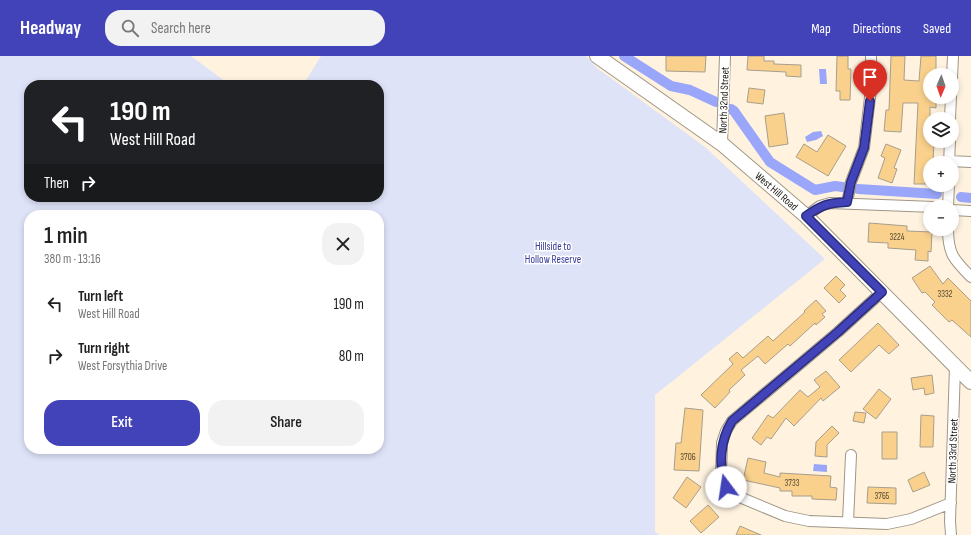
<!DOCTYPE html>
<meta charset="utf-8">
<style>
:root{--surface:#fff;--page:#f2f2f2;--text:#222;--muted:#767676;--accent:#4243b8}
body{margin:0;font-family:"Sofia Sans Condensed",sans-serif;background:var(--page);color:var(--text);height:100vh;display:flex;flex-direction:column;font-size:15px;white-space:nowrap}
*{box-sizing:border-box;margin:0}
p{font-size:13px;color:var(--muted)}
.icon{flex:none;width:22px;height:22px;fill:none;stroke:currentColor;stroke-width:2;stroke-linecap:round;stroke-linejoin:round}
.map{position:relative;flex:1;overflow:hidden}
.panel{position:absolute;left:24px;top:154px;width:360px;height:244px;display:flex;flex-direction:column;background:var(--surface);border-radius:16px;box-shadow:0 2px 6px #0003}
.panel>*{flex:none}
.banner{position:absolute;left:24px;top:24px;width:360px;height:122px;border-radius:16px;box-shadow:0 2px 6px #0003;background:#202124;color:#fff;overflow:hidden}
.needle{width:26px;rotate:182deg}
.controls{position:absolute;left:923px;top:12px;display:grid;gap:8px}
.controls a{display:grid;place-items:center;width:36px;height:36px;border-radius:50%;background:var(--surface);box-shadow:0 2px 6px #0003;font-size:20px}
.pin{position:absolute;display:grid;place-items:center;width:34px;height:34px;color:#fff;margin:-41px -17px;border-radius:50% 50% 50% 0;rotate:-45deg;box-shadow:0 0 4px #0007}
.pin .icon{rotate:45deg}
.me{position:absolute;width:44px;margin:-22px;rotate:346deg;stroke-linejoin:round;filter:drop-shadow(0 0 3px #0008)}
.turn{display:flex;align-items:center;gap:14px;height:84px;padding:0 20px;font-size:18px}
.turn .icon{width:52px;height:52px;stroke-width:2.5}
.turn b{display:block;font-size:28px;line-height:34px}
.then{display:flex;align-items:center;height:38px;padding:0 20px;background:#0003;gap:8px;font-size:15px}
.round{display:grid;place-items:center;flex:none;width:42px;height:42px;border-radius:16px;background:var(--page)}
.headline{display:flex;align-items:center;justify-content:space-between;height:68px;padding:0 20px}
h1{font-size:24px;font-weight:600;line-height:30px}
.primary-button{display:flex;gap:8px;margin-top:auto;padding:8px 20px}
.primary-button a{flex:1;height:46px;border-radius:16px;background:var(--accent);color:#fff;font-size:16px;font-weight:600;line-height:46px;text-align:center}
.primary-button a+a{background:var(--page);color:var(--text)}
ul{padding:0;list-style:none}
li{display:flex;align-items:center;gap:12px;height:52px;padding:0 20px}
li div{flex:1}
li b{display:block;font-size:15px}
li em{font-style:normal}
header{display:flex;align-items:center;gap:24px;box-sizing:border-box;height:56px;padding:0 20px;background:var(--accent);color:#fff}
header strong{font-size:19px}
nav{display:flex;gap:22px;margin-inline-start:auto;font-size:14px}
.search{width:280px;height:36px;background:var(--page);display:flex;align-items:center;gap:10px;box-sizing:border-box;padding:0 14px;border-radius:16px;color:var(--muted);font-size:15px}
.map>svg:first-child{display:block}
</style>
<header>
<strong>Headway</strong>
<div class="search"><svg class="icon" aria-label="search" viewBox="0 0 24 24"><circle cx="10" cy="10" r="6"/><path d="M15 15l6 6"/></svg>Search here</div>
<nav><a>Map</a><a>Directions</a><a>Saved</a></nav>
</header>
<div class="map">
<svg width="971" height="479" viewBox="0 0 971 479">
<rect width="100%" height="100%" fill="#fff3e0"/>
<path fill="#dee3f8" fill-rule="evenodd" d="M0,0H191L230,29H29V141H379V29H303L321,0H586L597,12L705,91L825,203L655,339V476L660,479H0ZM29,159H379V393H29Z"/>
<path fill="#99a6fa" d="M819,13H826L827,28H820Z
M821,75L823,80L816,84L807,86L805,81L813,76Z
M814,408L827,409V416L813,415Z"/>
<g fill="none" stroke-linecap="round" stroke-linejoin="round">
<path stroke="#99a6fa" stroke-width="10" d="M624,0L671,30L690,34L716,46
M731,53L734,55L770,106L815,134L835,130L843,131
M858,133L937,138
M961,141L971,142"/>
</g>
<path fill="#f9d18c" stroke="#a89e8c" d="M666,0H706L705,16L666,15Z
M748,0H764V5H774V8L801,9V21L786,20V16L747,14Z
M837,0H848V13H851L850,44H840V35H836Z
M891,0H905L904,24L919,25L921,0H936V19H930V41H936V52L930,51V85H934L933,107H930V109H928L927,128H914L918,47H903L901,76L884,75L886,54H889Z
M749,32L765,34L763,48L747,46Z
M784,57L788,88L769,91L765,60Z
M828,79L846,90L828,120L796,101L804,88L817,96Z
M886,88L901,94L894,112L897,113L892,127L878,122L885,102L881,100Z
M869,167L907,170V175L932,176L931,196L928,195V205L915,204L916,194L888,192V187L868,186Z
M930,210L943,228L948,222L971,245V281L952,264L949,266L932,249L935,246L925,236L922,237L912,222Z
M836,220L845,229L840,234L846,240L839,247L824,232Z
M816,244L826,255L822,258L825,261L816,269L815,267L790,290L788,288L765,308L758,300L741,314L745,319L729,334L730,336L715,352L701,339L733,308L729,303L737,296L743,302L768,280L773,285L805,256L804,255Z
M878,267L899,289L889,298L879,289L851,316L839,304Z
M826,315L840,331L823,345L821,342L794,370L786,362L771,383L767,381L761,389L752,382L768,359L773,362L800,334L808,341L820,331L814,324Z
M932,319L934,337L925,339L924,332L913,334L911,322Z
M879,333L891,343L876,363L863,353Z
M685,352L703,354L699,415L674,414L676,387H681Z
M855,356L866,357L864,367L853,365Z
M921,359L934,360L933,391H920Z
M832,370L839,377L827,389V401L815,400L816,386Z
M882,376H897V403H882Z
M748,402L766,406L764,417L780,421V417L831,420L830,431L837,432L836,444L812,443V440H792V435H780V432L743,424Z
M924,416L930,429L913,436L908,424Z
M687,421L701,431L686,452L673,442Z
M868,431L896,432V448L867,447Z
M708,449L719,461L701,477L690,465Z
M740,470L761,479H736Z"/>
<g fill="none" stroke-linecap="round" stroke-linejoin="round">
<g stroke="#a09685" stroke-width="12">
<path id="street" d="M952,22L953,0
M950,63L951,41
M722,88L725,0
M949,105L971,106
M949,107L950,85
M847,147L851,126L864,92L871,33V0
M948,151L949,129
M952,154L971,155
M806,160L820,150L830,147L934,151
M948,173C948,198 954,204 971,221
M882,236L838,276L732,365L726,375L722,387L721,418L726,431L737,440L785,460L809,465L887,468L911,463L951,447
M848,466L851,399
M951,479L950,465L955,311"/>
</g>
<g stroke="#a09685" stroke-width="16">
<g id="secondary">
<path id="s1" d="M597,0L722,88L806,160L971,326"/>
</g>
</g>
<use href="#street" stroke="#fff" stroke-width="10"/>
<use href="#secondary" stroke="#fff" stroke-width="14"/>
</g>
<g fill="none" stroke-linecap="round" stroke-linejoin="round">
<g stroke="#2b2c78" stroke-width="10">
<path id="route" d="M726,431C718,409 720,385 732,365L838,276L882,236L806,160C822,149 827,147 847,146L851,126L864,92L870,45"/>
</g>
<use href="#route" stroke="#4243b8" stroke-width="7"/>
</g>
<g text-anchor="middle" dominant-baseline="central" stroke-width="3" stroke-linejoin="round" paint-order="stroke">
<g font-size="9" fill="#524630">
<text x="897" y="181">3224</text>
<text x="945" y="238">3332</text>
<text x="688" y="401">3706</text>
<text x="792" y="427">3733</text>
<text x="882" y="440">3765</text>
</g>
<g font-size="11" fill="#1b1711" stroke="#fff">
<text transform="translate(724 44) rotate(-88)">North 32nd Street</text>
<text stroke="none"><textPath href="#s1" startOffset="225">West Hill Road</textPath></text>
<text transform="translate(953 395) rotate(-88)">North 33rd Street</text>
</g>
<g font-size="11" fill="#373998" stroke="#fff">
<text x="553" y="190">Hillside to<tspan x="553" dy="13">Hollow Reserve</tspan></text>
</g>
</g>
</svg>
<div class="controls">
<a><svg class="needle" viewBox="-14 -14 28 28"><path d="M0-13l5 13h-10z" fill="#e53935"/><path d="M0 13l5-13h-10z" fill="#767676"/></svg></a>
<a><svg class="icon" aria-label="layers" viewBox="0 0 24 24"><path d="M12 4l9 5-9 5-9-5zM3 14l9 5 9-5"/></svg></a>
<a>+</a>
<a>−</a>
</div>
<div class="pin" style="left:870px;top:45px;background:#d93025"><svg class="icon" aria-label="arrive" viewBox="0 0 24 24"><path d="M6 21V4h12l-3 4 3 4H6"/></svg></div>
<svg class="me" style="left:726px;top:431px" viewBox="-20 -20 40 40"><circle r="19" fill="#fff"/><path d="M0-13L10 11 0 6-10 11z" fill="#4243b8"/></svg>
<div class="banner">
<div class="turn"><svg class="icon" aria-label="left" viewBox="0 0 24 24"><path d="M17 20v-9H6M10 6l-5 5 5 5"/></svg><div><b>190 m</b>West Hill Road</div></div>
<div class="then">Then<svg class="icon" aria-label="right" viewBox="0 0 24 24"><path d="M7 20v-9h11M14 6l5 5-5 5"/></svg></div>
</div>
<section class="panel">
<div class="headline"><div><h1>1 min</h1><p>380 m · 13:16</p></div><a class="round"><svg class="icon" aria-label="close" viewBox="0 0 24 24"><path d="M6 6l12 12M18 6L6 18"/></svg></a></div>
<ul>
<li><svg class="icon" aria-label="left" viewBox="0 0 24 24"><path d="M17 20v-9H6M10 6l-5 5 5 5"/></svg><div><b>Turn left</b><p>West Hill Road</p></div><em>190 m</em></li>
<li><svg class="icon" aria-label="right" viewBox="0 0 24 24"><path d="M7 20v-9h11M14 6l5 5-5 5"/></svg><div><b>Turn right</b><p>West Forsythia Drive</p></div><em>80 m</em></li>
</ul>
<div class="primary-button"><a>Exit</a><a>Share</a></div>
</section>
</div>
